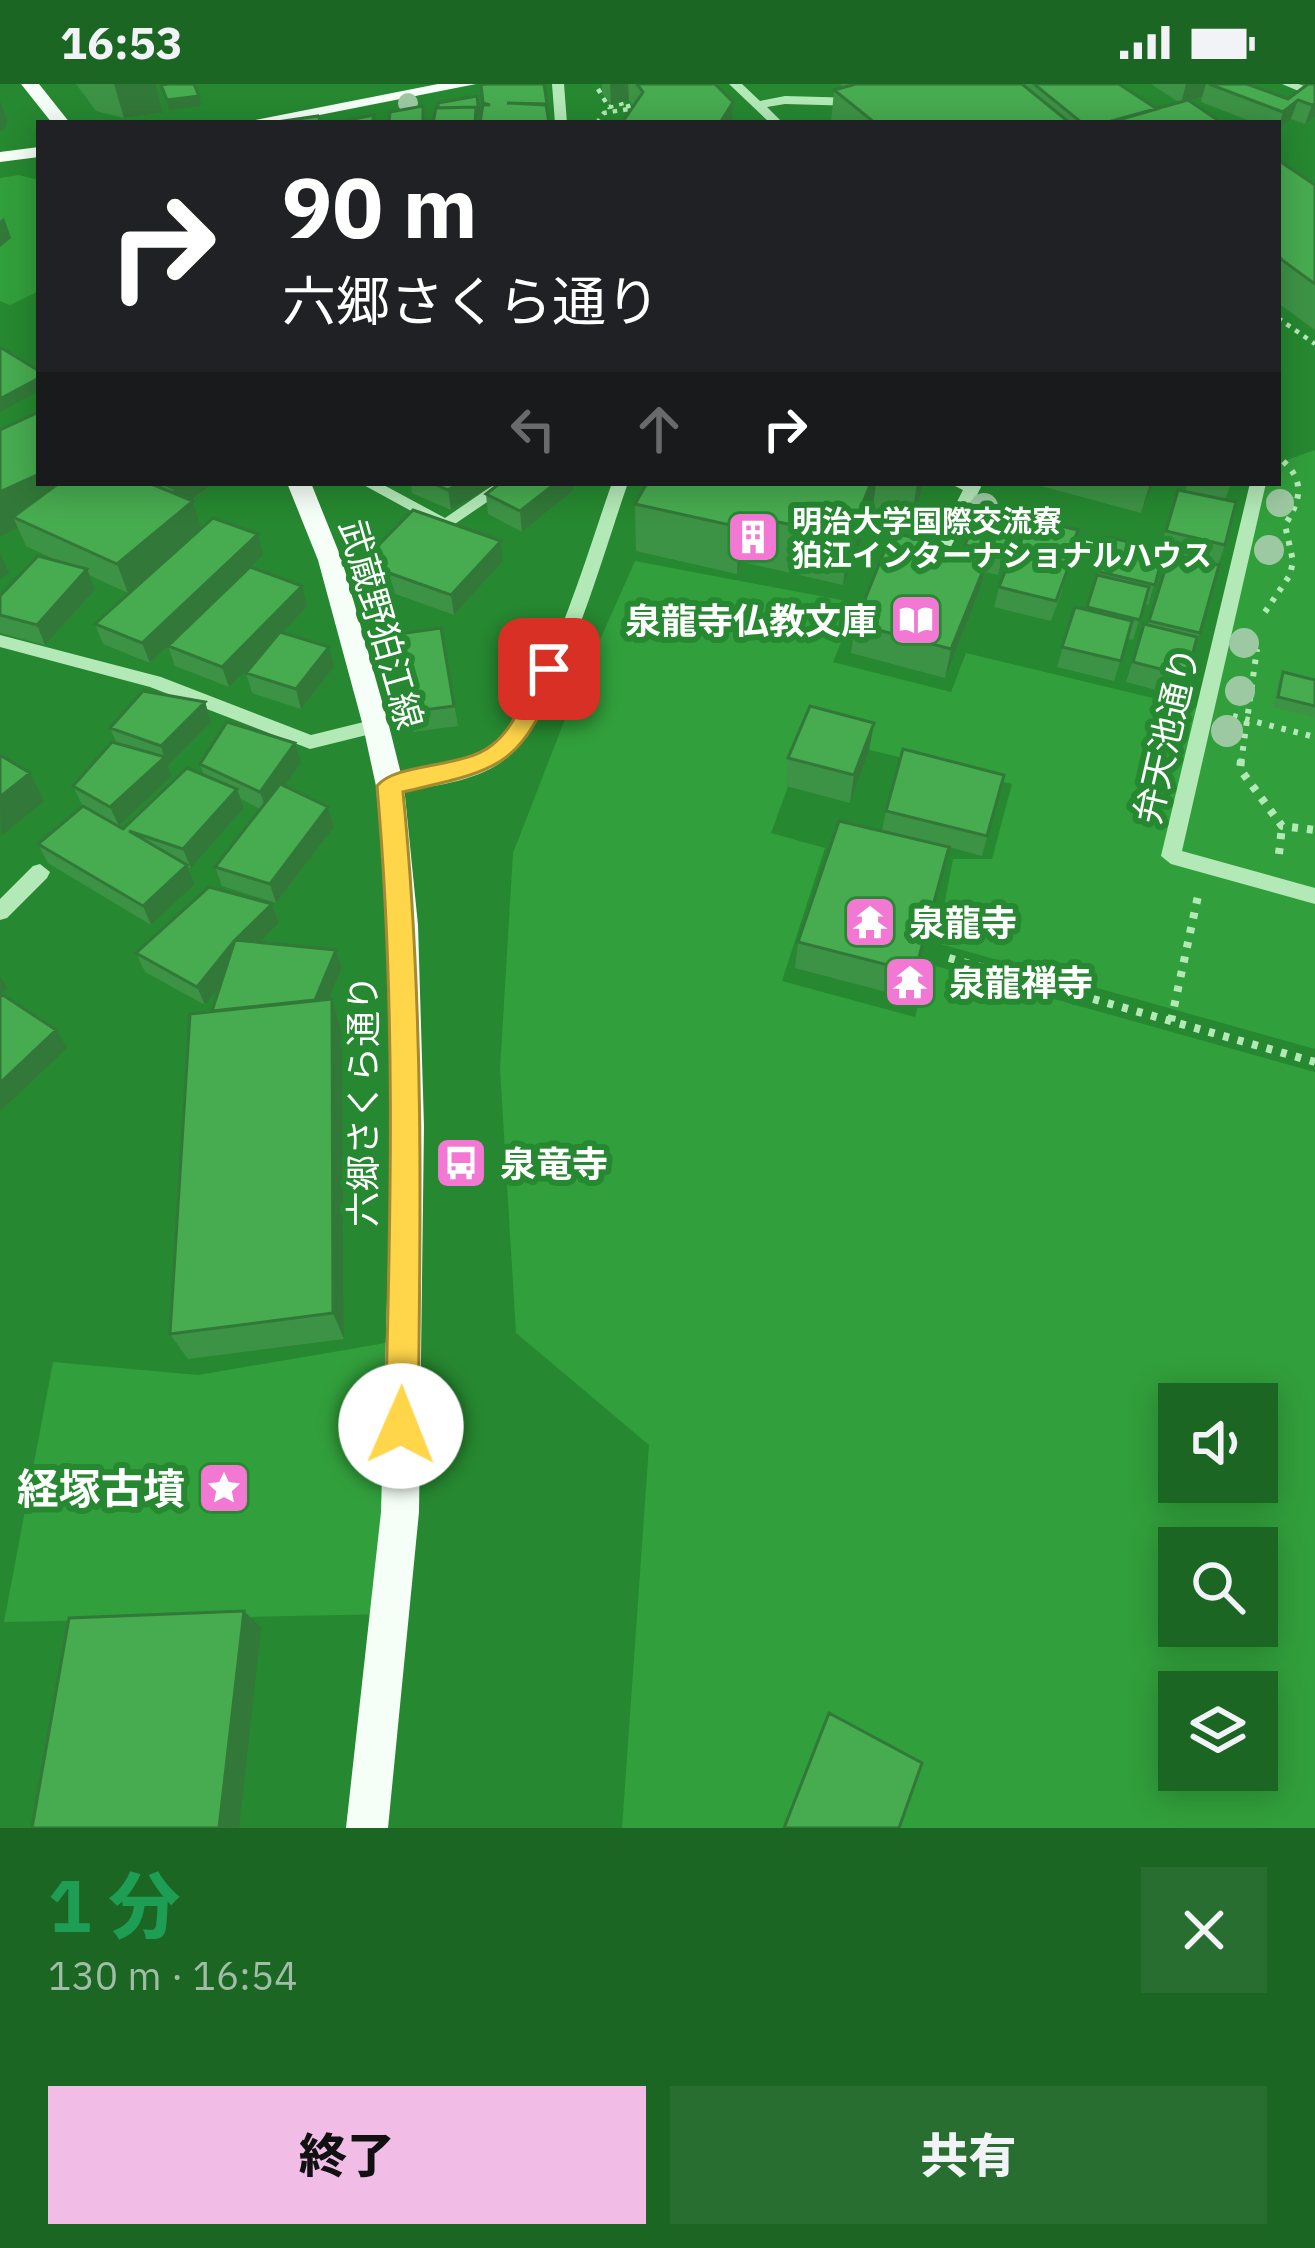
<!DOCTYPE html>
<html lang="ja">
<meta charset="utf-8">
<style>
:root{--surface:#1c6624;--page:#296e31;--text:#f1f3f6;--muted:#a0bda6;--accent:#f1bce6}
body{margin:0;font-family:"IBM Plex Sans","Noto Sans JP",sans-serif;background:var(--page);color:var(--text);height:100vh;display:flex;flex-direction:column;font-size:45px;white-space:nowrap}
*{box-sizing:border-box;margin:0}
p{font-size:39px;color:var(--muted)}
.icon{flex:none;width:66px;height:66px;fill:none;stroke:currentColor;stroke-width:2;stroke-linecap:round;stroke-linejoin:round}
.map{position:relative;height:1744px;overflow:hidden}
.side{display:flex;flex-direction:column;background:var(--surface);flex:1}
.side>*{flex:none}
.guide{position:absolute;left:36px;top:36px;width:1245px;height:366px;border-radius:0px;box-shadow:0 6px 30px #0003;background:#202124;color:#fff;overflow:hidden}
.tools{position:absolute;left:1158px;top:1299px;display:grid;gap:24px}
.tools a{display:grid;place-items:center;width:120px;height:120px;border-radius:0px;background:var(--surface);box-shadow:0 6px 30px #0003;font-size:60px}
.pin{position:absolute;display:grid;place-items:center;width:102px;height:102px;color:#fff;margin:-51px;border-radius:24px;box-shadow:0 6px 18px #0006}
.me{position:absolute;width:132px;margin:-66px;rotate:1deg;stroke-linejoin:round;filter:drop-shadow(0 0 9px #0008)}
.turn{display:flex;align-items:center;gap:42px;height:252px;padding:0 48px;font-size:54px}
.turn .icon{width:156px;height:156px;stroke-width:2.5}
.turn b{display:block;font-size:84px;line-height:102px}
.lanes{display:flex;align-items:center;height:114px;padding:0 48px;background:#0003;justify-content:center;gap:60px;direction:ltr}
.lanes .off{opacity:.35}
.round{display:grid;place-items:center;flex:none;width:126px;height:126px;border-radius:0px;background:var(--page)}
.headline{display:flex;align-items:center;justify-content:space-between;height:204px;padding:0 48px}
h1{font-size:72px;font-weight:800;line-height:90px;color:#1e9e55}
.cta{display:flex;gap:24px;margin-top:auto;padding:24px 48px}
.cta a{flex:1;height:138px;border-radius:0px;background:var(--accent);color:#111;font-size:48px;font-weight:800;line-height:138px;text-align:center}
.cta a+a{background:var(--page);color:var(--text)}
.status{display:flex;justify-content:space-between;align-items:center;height:84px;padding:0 60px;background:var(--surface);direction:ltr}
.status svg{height:33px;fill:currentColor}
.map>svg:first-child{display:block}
</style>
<div class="status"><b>16:53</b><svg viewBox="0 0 49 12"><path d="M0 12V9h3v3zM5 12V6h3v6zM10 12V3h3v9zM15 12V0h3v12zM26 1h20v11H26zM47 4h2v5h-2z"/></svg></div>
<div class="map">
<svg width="1315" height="1744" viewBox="0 0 1315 1744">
<rect width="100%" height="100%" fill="#268830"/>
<path fill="#319f3b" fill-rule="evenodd" d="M19,91L39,96V207L10,221L0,217V94Z
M1315,366V965L937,859L953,775H992L1012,700L807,651L771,749L825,764L782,897L915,933L929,880L1315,988V1744H622L649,1361L516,1249L500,985L513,769L567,630L635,477L857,519L833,578L951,608L966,569L1207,627L1258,399H1278V379ZM1179,1320H1257V1398H1179ZM1179,1464H1257V1542H1179ZM1179,1608H1257V1686H1179Z
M403,1256L390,1530L4,1538L53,1278L198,1291Z"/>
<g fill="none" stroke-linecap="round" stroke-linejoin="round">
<path stroke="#b3e9b7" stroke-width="4.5" stroke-dasharray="4.5 6" stroke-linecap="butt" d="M598,5L609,23L627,18L629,25
M597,39L604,29L629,25
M1278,234L1315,260"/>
<path stroke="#b3e9b7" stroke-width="6" stroke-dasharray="4.5 8" stroke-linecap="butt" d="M1265,528L1290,491L1293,477L1285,441C1300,417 1306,398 1283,377
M1233,632L1315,653
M1241,679L1257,565"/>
<path stroke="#b3e9b7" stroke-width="8" stroke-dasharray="6 9" stroke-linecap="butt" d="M1241,676L1240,685L1282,742L1315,746
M1279,770L1282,742
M949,874L1315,978
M1171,937L1198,812"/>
<path fill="#b3e9b7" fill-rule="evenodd" d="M552,0H564L567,39H555Z
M729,0H742L760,17L785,12L858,14L864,18L858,22L785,20L767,23L783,39H770Z
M1282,0H1299L1315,6V14Z
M360,399H380L445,434L496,399H515L446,446Z
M612,399H628C604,466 556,645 497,681C466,700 425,703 390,709L383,707L380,702L383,697C416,688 452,690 482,672C540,638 588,465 612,399Z
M949,399H979L981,403L970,425L1136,470L1138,474L1130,480L965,435L939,486H927L924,482L963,406Z
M1250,399H1266L1182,767L1315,804V820L1171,780L1161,772Z
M0,551L161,593L311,651L376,635L385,642L383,647L310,665L150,603L0,563Z
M40,780L50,788L47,794L7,834L0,836V815L33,782Z"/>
<path fill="#f5fef7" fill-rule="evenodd" d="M21,0H39L70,39H52Z
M438,0H476L279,39H240Z
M39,63V73L0,78V68Z
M287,399H311L342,476L389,642L404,702L418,841L424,1042L419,1428L388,1744H346L381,1428L392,1042L388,841L376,702L363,642L318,476Z"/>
</g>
<g fill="#9dc9a2">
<circle cx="408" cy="19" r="10"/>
<circle cx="1280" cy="419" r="14"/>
<circle cx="984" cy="423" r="14"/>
<circle cx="1269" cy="466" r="15"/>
<circle cx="1244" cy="559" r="15"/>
<circle cx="1240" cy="607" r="15"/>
<circle cx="1227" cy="647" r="16"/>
</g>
<path fill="#3d9345" d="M76,0H156L163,29L124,34L96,27Z
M602,0H715L633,22L629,16L611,21L602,9Z
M840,0H1022L1025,3L1026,0H1119L1157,25L1180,19L1151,0H1247L1288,15L1305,2L1299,0H1315V33L1305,40L1291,35L1278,46V39H1255L1201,18L1202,13L1189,17L1222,39H831L834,6L844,3Z
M1278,76L1315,101V246L1278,219Z
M0,346L39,399H215L191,417H193L201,444L263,471L250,483L307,523L282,548L334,583L301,625L252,609L246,589L266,564L229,603L175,582L168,562L245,488L150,579L103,560L95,540L155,485L128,509L89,491L95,506L45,561L0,549V512L62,479L26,462L18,444L0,453Z
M411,399H492V402L451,426L412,409Z
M647,399H923L920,413L911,438L872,430L843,501L742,478L737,490L636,467L635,420Z
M1030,399H1154L1141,429Z
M1188,399H1231L1225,416V461L1218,481L1164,468L1148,521L1144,520L1133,556L1127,555L1114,597L1057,583L1075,523L1086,526L1107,453L1160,465L1178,406L1185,407Z
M573,407L522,448L488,430L486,410Z
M1029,435L1078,446L1066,483L1063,504L1051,537L994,523L999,503L1016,471Z
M1012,456L998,491L985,488L981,503L945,594L851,569L855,540L964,467L965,461Z
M501,457L503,477L454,531L365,499L361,479Z
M1170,470L1200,549L1179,612L1126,598L1144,540L1147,541Z
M441,544L458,642L413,648L409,628Z
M1283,588L1315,596V634L1273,623L1278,599Z
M205,618L211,638L168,682L172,692L119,742L82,721L73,702L117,660L110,644Z
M874,639L869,667L850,719L786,702L788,674Z
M301,679L285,702L328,723L334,743L276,819L222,802L215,783L260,725L241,715L244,724L191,784L188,783L195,800L151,841L48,779L38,760L123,745L204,691L200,680Z
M1004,691L982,772L949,763L909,914L795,884L798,858L945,762L882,746L886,727Z
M272,820L279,839L259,858L336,866L342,884L329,915H332L342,947L344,1255L188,1275L170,1250L212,928L220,902L205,921L145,888L136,869Z"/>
<path fill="#327838" d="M114,0H156L163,29L124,34Z
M610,0H628L629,16L611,21Z
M1186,0H1206L1202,13L1181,19Z
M199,12L201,22L169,26L167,16Z
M1298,16L1291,35L1278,46L1283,28Z
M0,17L7,36L4,46L0,47Z
M733,18L732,39H720Z
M1315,19V33L1305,40L1312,21Z
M4,134L11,154L0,163V137Z
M39,294V307L0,328V315Z
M39,390V399H108L13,433L18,444L0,453V408Z
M180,399H215L179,425L173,404Z
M460,399H492V402L451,426L448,406Z
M556,399H573V407L522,448L520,427Z
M871,399H876L872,430L843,501L849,453Z
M917,399H923L920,413L911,438Z
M1150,399H1154L1141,429Z
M193,417L202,447L128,509L117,480Z
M745,431L742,478L737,490L739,443Z
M1016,435L1012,456L998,491L1003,471Z
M258,450L263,471L150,579L142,559Z
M501,457L503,477L454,531L451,511Z
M0,469L9,489L0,495Z
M988,474L981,503L945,594L951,565Z
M87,485L95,506L45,561L37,541Z
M302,502L307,523L229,603L222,583Z
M329,563L334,583L301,625L296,605Z
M205,618L211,638L168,682L172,692L119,742L110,723L164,673L161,662Z
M874,639L869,667L850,719L854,691Z
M295,659L301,679L267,728L260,708Z
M30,689L44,717L1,752L0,713Z
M237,705L244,724L191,784L183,765Z
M328,723L334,743L276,819L270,800Z
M187,781L195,800L151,841L143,822Z
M272,820L279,839L242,875L235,856Z
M235,856L242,875L205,921L197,903Z
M336,866L342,884L320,936L314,918Z
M0,892L7,904L0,911Z
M332,915L342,947L344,1255L333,1229Z
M56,946L67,964L0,1027V999Z
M244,1527L261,1544L239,1744H219Z"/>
<path fill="#47ab50" stroke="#327838" stroke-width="3" d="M169,0H194L199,12L167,16L161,1Z
M486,0H544L547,20L507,19L546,21L549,39H480L483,21H490L483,19L481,1Z
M637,0H715L733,18L720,39H622L643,8Z
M856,0H1022L1070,39H875L834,6Z
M1034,0H1119L1157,25L1108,39H1082Z
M1209,0H1247L1288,15L1308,0H1315V19L1312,21L1298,16L1283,28Z
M477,12L479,30H477L476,23L438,24V19Z
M1188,16L1222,39L1108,38Z
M423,22V39H389L390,28Z
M476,23L475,39H433L436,24Z
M374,31L372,39H334Z
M318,32L321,39H270Z
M1278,76L1315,101V200L1282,176L1278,171Z
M0,263L39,287V294L0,315Z
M39,328V390L0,408V346Z
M59,399H149L193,417L117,480L13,433Z
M162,399H180L173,404Z
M432,399H460L448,406Z
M500,399H556L520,427L486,410Z
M647,399H871L849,453L745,431L739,443L635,420Z
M1178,406L1236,418L1225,461L1166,447Z
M413,426L501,457L451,511L361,479Z
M979,427L1016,435L1003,471L965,461Z
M213,434L258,450L142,559L95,540Z
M1029,435L1078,446L1066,479L1017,468Z
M892,448L988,474L951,565L855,540Z
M1107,453L1164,466L1155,501L1096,487Z
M1012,470L1068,484L1056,517L999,503Z
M1170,470L1219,481L1200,549L1149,537Z
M38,472L87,485L37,541L0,531V512Z
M250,483L302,502L222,583L168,562Z
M1097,491L1149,503L1140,536L1087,523Z
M1075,523L1132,537L1121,577L1062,563Z
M1144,540L1197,553L1187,592L1133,578Z
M441,544L454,622L409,628L398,550Z
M280,548L329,563L296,605L246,589Z
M1283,588L1315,596V622L1278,613Z
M143,607L205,618L161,662L110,644Z
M810,622L874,639L854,691L788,674Z
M227,638L295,659L260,708L200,680Z
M112,658L165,673L110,723L73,702Z
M903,665L1004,691L987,752L886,727Z
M0,671L30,689L0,713Z
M187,684L237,705L183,765L129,747L187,781L143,822L38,760L83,722L123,745Z
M280,700L328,723L270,800L215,783Z
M839,737L949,763L915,888L798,858Z
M209,803L272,820L235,856L336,866L315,916L212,927L235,856L197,903L136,869Z
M3,911L56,946L0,999V913Z
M332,915L333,1229L170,1250L190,930Z
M244,1527L219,1744H32L69,1534Z
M829,1629L922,1679L899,1744H784Z"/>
<path fill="#ffd54a" stroke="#a68a30" stroke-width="3" d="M549,577L560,585C520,684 502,685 403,708C424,920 421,1130 418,1342L413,1354L401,1359L390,1354L385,1342C391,1128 396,916 377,702C396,678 463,685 492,661C518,641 526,606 540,579Z"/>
<defs>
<g id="building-square" transform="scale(2.7)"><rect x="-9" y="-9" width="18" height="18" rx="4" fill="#f278d3" stroke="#268830"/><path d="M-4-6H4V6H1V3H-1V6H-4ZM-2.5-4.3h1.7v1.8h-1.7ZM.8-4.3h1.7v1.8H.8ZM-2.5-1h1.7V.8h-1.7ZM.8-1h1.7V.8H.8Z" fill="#fff"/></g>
<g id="library-square" transform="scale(2.7)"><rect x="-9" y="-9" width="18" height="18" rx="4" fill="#f278d3" stroke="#268830"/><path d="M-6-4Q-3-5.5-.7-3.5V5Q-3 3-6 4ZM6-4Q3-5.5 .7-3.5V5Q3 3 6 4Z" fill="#fff"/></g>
<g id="temple-square" transform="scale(2.7)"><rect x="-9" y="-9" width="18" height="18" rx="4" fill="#f278d3" stroke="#268830"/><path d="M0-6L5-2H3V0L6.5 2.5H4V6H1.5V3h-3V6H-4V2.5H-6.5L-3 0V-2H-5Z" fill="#fff"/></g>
<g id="bus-square" transform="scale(2.7)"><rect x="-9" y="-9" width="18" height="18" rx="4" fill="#f278d3" stroke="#268830"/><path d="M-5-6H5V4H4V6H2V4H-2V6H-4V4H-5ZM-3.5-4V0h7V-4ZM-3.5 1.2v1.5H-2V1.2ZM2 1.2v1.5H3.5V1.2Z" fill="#fff"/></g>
<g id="sight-square" transform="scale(2.7)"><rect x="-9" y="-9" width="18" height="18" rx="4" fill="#f278d3" stroke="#268830"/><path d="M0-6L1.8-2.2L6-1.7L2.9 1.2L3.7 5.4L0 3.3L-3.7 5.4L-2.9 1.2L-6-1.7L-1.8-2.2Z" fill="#fff"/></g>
</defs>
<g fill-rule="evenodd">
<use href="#building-square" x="753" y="453"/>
<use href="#library-square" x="916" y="536"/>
<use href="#temple-square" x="870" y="838"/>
<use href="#temple-square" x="910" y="898"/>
<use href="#bus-square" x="461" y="1079"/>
<use href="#sight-square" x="224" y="1404"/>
</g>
<g text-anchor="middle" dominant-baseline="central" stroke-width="12" stroke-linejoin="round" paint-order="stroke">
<g font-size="30" font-weight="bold" fill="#fff" stroke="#268830" text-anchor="start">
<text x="792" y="436">明治大学国際交流寮<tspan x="792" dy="34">狛江インターナショナルハウス</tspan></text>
</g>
<g font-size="36" font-weight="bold" fill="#fff" stroke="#268830" text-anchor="start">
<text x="877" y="536" text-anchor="end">泉龍寺仏教文庫</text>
<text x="909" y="838">泉龍寺</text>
<text x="949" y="898">泉龍禅寺</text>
<text x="500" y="1079">泉竜寺</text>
</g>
<g font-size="36" fill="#fff" stroke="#268830">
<text transform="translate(382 540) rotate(74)">武蔵野狛江線</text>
<text transform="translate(1166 651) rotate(-77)">弁天池通り</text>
<text transform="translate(362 1017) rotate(-90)">六郷さくら通り</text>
</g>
<g font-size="42" font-weight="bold" fill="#fff" stroke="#268830" text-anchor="end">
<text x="185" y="1404">経塚古墳</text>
</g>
</g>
</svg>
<div class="tools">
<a><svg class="icon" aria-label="sound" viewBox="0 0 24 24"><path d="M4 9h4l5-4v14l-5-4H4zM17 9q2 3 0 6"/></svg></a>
<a><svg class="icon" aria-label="search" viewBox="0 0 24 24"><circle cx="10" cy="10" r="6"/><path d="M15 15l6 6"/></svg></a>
<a><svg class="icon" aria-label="layers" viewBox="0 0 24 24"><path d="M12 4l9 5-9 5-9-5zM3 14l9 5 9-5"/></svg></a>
</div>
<div class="pin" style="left:549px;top:585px;background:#d93025"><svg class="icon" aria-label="arrive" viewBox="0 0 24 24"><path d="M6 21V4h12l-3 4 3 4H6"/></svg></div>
<svg class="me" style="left:401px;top:1342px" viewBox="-20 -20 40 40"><circle r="19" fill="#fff"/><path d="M0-13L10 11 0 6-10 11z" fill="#ffd54a"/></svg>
<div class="guide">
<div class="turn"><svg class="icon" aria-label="right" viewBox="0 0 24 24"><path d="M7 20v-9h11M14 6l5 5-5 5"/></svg><div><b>90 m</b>六郷さくら通り</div></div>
<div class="lanes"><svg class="icon off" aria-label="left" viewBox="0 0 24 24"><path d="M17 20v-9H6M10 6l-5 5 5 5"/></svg><svg class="icon off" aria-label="ahead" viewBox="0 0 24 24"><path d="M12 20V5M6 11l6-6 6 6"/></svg><svg class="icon" aria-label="right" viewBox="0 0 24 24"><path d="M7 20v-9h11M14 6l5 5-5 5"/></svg></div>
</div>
</div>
<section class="side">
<div class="headline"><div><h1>1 分</h1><p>130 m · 16:54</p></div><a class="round"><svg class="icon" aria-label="close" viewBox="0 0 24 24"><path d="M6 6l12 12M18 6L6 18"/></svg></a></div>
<div class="cta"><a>終了</a><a>共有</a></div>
</section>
